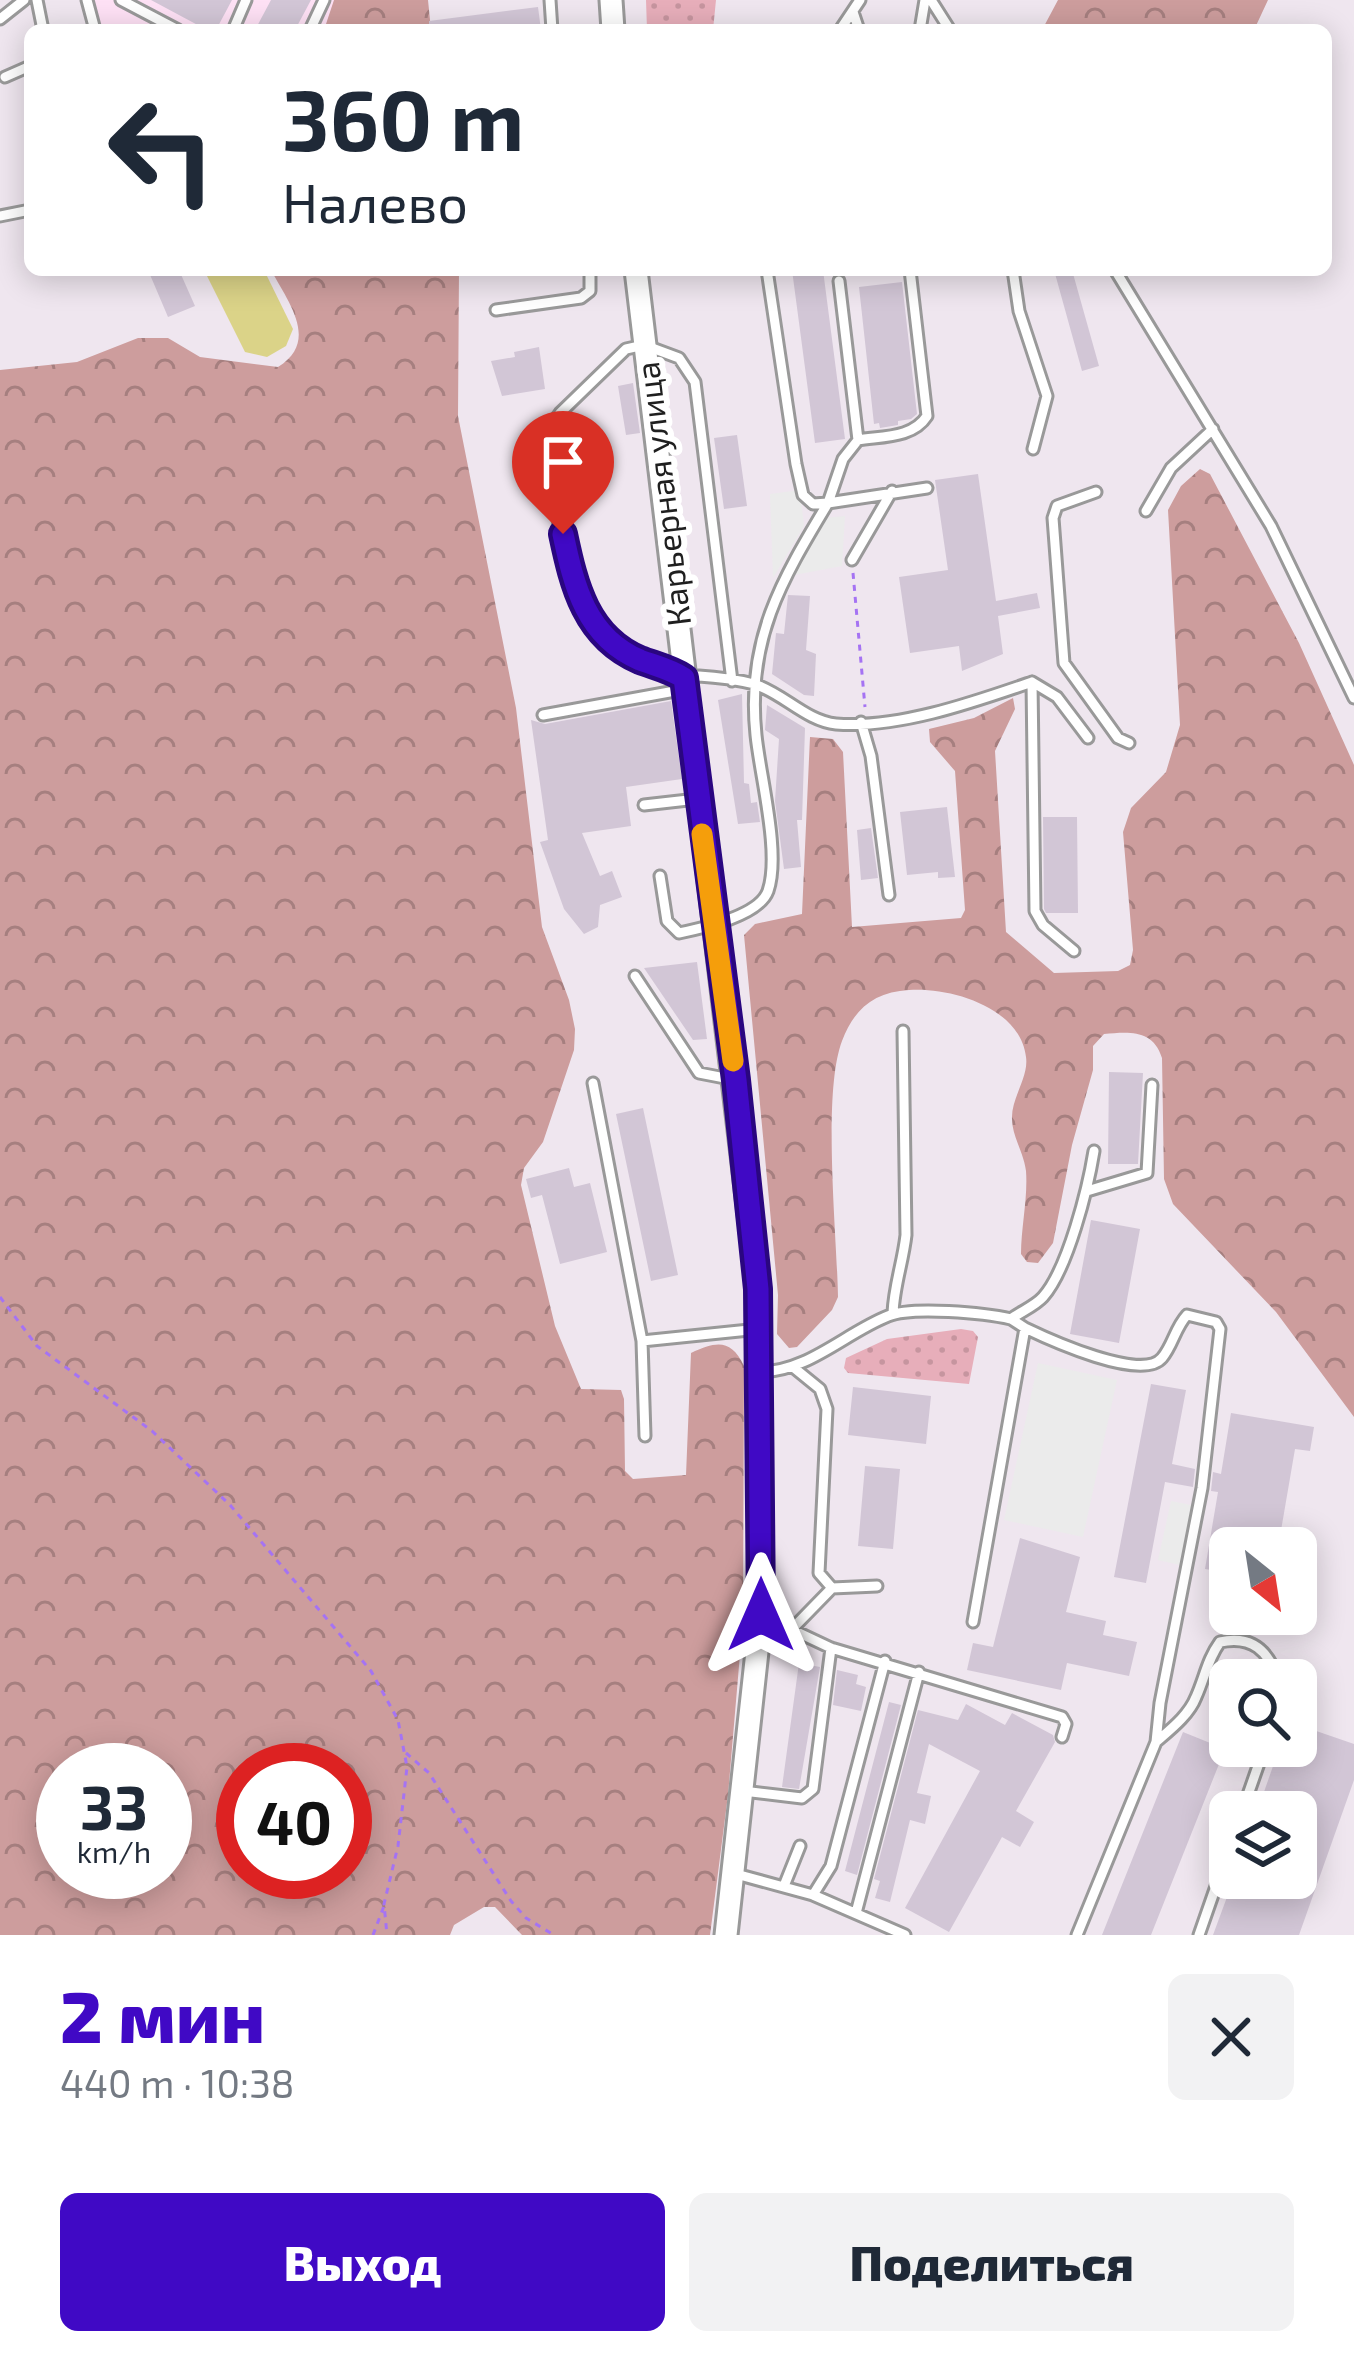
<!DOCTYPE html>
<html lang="ru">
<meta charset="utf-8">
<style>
:root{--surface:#fff;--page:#f2f2f3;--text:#1f2937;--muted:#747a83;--accent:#4009c5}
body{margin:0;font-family:"Exo 2",sans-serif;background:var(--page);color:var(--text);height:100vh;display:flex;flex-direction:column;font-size:45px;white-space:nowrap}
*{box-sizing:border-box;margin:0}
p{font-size:39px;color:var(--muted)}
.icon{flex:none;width:66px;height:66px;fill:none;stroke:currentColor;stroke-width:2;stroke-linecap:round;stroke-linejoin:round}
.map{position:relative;height:1935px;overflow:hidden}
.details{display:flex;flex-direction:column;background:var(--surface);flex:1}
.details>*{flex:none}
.top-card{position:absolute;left:24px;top:24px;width:1308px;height:252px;border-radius:18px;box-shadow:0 6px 30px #0003;background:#fff;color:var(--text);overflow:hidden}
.needle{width:78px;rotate:150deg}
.fabs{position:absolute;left:1209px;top:1527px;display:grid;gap:24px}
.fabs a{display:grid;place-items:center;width:108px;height:108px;border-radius:18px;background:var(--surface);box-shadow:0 6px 30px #0003;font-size:60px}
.speed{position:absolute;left:36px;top:1743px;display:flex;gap:24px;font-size:60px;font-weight:700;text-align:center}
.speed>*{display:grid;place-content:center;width:156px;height:156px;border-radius:50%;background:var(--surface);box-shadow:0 6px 30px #0003;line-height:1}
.speed small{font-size:30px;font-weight:400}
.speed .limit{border:18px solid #d22;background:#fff;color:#111}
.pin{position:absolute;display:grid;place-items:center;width:102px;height:102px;color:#fff;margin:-123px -51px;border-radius:50% 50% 50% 0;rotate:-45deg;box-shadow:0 0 12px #0007}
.pin .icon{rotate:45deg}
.me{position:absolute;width:132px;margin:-66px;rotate:0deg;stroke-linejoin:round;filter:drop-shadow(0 0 9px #0008)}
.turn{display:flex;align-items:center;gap:42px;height:252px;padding:0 60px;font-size:54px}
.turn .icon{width:156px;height:156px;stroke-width:2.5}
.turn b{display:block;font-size:84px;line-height:102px}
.round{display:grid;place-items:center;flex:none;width:126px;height:126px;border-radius:18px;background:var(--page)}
.summary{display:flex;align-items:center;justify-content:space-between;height:204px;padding:0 60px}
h1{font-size:72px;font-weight:800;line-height:90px;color:var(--accent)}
.action{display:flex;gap:24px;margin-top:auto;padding:24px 60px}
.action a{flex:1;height:138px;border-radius:18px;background:var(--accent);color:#fff;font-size:48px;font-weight:800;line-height:138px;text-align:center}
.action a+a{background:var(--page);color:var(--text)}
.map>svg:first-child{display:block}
</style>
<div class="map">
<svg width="1354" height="1935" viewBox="0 0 1354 1935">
<defs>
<pattern id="grass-dots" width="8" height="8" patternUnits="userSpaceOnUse" patternTransform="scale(3)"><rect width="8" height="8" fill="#e7aeba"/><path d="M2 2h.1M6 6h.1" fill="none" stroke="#c6959f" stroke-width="1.8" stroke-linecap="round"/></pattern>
<pattern id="forest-crowns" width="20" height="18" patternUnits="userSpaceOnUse" patternTransform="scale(3)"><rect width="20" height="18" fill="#cd9d9d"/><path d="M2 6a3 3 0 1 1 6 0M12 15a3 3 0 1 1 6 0" fill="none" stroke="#a67f7f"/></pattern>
</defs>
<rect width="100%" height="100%" fill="#efe6ef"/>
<path fill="#fee1f5" d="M83,0H347L339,30H96Z"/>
<path fill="url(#grass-dots)" d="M646,0H716L713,30H647Z
M961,1329L973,1331L978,1337L969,1384L848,1373L844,1368L846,1358L887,1339Z"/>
<path fill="url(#forest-crowns)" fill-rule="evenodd" d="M334,0H428L431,30H324Z
M1058,0H1268L1254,30H1042Z
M271,270H459L458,416L516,708L542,927L569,1000L575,1029L574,1050L543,1142L524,1168L521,1185L555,1326L581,1389L621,1390L624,1399L625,1471L633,1479L686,1475L691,1353C717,1341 731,1339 744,1366L743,1619L728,1795L710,1935H522L495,1907H484L454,1925L450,1935H0V370L77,362L138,338H168L200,357L278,367C320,341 288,302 271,270ZM63,1770H165V1872H63ZM243,1770H345V1872H243Z
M1200,469L1210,474L1299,643L1354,765V1417L1276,1312L1173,1204L1164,1179L1162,1058C1153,1029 1129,1032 1104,1034L1093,1046V1070L1072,1145L1053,1243L1038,1263L1027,1262L1021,1254C1021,1227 1028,1198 1026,1171C1024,1153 1012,1136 1012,1119C1011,1098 1029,1077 1026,1057C1020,1007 950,987 909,990C874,992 854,1009 842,1041C822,1094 837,1235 838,1297L832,1310L797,1347L789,1348L777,1334L778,1295L744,935L755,924L802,914L810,737L833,739L843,752L852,927L961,918L965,910L955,771L930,742L929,729L974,718L1013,698L1015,709L995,751L1006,932L1054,973L1118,971L1130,965L1133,950L1123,832L1131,808L1166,772L1180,725L1168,510L1181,486Z"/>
<path fill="#dbd388" d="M204,270H264L293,329L286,346L267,357L245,352Z"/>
<path fill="#ebebeb" d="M800,490L804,526L773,578L770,494Z
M845,516L842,566L794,575L824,518Z
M1038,1363L1117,1380L1083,1537L1004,1520Z
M1171,1501L1201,1507L1188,1567L1158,1560Z"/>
<path fill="#d2c6d6" d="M151,0H232L216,30H207Z
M271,0H311L295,30H255Z
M538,7L541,30H429V21Z
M148,270H179L195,306L168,317Z
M792,270H823L845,439L815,443Z
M1054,270H1072L1099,366L1082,371Z
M902,282L917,414L911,419L898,421V425L880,428L879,423L874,424L859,287Z
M539,347L545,389L502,396L491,361L515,357L514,352Z
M633,383L640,433L626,435L618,386Z
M737,435L747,506L724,509L714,438Z
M978,474L996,601L1037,593L1040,608L998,616L1003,654L962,671L959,646L910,653L899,577L948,570L935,480Z
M788,595L810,596L806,650L816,654L814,696L804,695L772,674L776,633L784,634Z
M742,694L744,783L749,784L751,803L757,802L760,822L738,824L718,700Z
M671,701L682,779L626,787L631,826L582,833L600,876L612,871L622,897L600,905L598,927L584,934L564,909L540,842L548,840L531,720L545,724Z
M767,705L805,728L802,820H797L801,867L784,869L775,801L779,739L765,730Z
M947,807L955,877L938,878V872L907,875L900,812Z
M1043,817H1077L1078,913H1046L1044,909Z
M871,828L878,878L861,880L857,830Z
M697,962L707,1039L693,1040L644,968Z
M1109,1072L1143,1073L1138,1164H1108Z
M643,1108L678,1275L651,1281L616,1114Z
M569,1168L574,1187L590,1183L607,1252L560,1264L542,1195L531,1198L526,1179Z
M1091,1220L1140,1229L1119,1343L1070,1334Z
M1151,1384L1186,1390L1172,1464L1195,1469L1193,1487L1165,1482L1146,1583L1114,1577Z
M853,1387L931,1396L926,1444L848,1435Z
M1231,1413L1314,1427L1310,1451L1295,1449L1278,1548H1230V1573L1205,1569L1218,1492L1211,1491L1213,1472L1221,1474Z
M865,1466L900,1469L893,1549L858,1546Z
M1020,1538L1080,1557L1066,1612L1106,1621L1103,1635L1137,1642L1129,1676L1067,1663L1061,1690L967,1670L973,1643L993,1647Z
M799,1663L820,1667L799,1789L782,1787Z
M837,1670L858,1675L856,1684L866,1687L861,1711L833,1705Z
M889,1702L901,1705L857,1875L845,1871Z
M966,1704L1005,1725L1012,1713L1053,1735L1055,1742L1016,1811L1034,1822L1020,1847L1002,1837L949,1932L905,1908L980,1771L929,1744L917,1793L931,1796L925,1824L910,1820L890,1902L875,1898L880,1881L874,1879L918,1710L958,1720Z
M1296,1724L1354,1744V1780L1299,1935H1213L1234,1878H1296V1812H1257L1280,1746H1296Z
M1183,1732L1225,1749L1151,1935H1102Z"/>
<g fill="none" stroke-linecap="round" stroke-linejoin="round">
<g stroke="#999" stroke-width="15">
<path id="service" d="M37,0L43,30
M87,0L95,30
M121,0L178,30
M550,0L552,30
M931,0L950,30
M853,12L859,30
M0,19L24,0
M234,28L246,0
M310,30L324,0
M840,30L860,0
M920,30L925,0
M5,77L30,66
M0,216L30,210
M767,270L796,464L803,495L813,504L828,503L843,459L858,440L839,281
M1013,270L1019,311L1047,396L1033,449
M1115,270L1271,526L1354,698
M496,310L581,298L590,291V270
M858,440C883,436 913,438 927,416L910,270
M1096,492L1057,506L1053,518L1064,663L1118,738L1129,743
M1146,511L1171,468L1213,429
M852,560L892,491
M732,681L695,382L679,358L644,345L626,349L560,413L550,427L545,443C556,494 561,577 589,620C607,647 653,667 682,677C689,679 691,676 699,676C716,677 738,680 754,684C783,693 806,721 836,724C898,729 974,702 1032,682L1057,697L1088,738
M1032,682L1035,911L1043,925L1074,951
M543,715L686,689
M861,722L871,756L889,895
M644,805L697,799
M660,876L667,921L679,933C703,928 759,916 768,891C781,853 760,776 756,735C746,640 781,581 828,503L927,488
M635,976L699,1073L730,1079
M593,1083L642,1341
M1087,1191L1147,1173L1152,1085
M893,1313C894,1286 903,1262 906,1235L903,1031
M1025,1328C1050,1340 1142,1382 1162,1358C1173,1345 1175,1328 1187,1315L1216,1322L1220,1329L1202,1488L1160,1703L1156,1742L1077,1935
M793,1367L820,1389L827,1409L819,1573L832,1588L877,1586
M759,1372C808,1372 845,1333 888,1316C912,1306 985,1313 1011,1319C1020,1312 1035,1306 1043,1297C1068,1269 1088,1188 1094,1151
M645,1436L642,1341L759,1329
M761,1615L831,1648L1062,1717L1066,1724L1062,1737
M973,1622L1025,1328L1011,1319
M792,1629L832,1588
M1156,1742C1171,1729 1189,1715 1196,1697C1205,1677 1207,1660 1220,1642C1252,1635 1269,1651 1278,1680
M743,1791L802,1798L813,1789L831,1648
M1242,1812L1265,1746
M736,1874L813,1895L905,1935
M784,1886L800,1846
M813,1895L831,1866L885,1661
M856,1913L919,1672
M1199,1935L1230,1846"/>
</g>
<g stroke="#999" stroke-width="27">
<path id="tertiary" d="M611,0L613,30
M636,270L758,1289L761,1615L726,1935"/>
</g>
<path stroke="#a573f3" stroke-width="3" stroke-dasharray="6 6" stroke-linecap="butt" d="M853,573L865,707
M0,1297L37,1346L152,1431L230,1505L371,1671L398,1720L407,1767L398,1846L384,1904L387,1935
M406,1753L429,1773L511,1901L526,1918L554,1935
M373,1935L384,1906"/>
<use href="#service" stroke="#fff" stroke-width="9"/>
<use href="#tertiary" stroke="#fff" stroke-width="21"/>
</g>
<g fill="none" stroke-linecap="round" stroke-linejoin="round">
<g stroke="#2a0680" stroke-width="30">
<path id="route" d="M563,534C574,586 586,637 640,660C656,666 670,669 684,678L736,1080L758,1289L761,1615"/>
</g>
<use href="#route" stroke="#4009c5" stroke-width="21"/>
<path stroke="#f59e0b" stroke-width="21" d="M702,834L733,1061"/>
</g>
<g text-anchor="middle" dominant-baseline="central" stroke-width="12" stroke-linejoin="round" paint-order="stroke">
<g font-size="33" fill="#1f1f1f" stroke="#fff">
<text transform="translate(662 494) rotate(-97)">Карьерная улица</text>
</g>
</g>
</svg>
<div class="fabs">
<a><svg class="needle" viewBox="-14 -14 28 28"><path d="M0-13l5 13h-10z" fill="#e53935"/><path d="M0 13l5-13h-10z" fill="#747a83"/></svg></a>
<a><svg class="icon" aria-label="search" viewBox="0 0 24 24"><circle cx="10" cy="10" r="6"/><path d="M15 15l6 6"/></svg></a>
<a><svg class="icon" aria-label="layers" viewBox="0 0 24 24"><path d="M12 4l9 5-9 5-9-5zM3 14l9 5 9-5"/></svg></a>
</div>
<div class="speed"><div>33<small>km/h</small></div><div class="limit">40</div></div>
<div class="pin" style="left:563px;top:534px;background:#d93025"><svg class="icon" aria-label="arrive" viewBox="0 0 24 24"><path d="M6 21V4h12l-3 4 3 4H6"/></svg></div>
<svg class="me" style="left:761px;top:1615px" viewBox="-20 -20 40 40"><path d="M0-17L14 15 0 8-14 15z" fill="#4009c5" stroke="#fff" stroke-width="4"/></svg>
<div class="top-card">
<div class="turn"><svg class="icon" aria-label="left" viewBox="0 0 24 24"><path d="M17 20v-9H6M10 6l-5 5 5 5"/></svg><div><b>360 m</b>Налево</div></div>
</div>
</div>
<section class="details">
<div class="summary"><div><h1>2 мин</h1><p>440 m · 10:38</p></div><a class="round"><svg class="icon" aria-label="close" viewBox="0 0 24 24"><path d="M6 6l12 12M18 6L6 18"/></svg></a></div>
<div class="action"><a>Выход</a><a>Поделиться</a></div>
</section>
